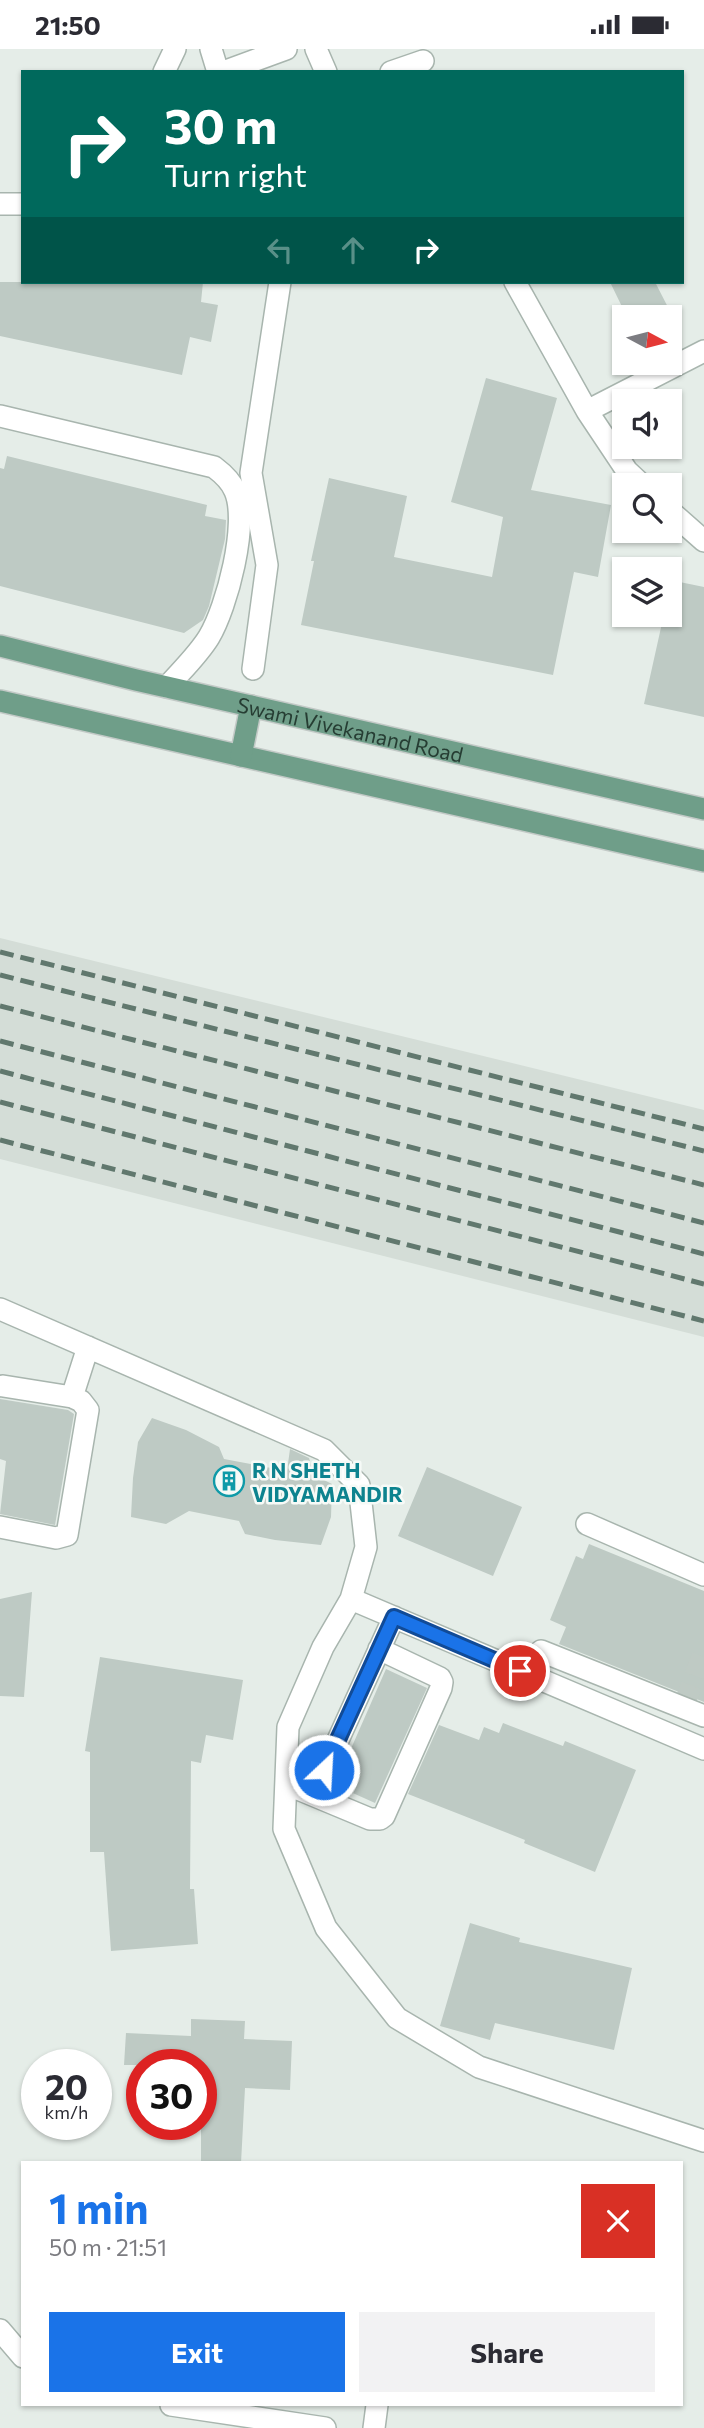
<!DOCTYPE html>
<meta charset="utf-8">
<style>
:root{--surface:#fff;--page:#f2f2f3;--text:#2b2b33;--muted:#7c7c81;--accent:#1a73e8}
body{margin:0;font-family:Commissioner,sans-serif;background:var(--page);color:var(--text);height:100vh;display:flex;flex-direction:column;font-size:26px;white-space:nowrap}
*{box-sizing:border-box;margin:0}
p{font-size:23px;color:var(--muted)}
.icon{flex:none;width:38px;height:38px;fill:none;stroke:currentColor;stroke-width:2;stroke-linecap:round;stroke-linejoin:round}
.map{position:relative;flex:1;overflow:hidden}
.panel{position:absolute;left:21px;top:2112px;width:662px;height:245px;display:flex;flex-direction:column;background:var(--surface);border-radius:0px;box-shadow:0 2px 5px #0004}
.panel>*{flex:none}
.guide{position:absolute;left:21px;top:21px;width:663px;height:214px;border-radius:0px;box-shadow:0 2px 5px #0004;background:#00695c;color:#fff;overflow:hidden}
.needle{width:46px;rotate:97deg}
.controls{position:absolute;left:612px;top:256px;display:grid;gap:14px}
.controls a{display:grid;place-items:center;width:70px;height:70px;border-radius:0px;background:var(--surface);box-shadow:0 2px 5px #0004;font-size:35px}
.speed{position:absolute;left:21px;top:2000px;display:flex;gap:14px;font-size:35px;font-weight:700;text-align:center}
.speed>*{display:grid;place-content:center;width:91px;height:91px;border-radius:50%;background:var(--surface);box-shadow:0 2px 5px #0004;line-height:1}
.speed small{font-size:18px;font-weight:400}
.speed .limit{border:10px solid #d22;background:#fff;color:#111}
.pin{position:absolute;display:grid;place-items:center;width:60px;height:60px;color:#fff;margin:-30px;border:4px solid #fff;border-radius:50%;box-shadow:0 2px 7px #0007}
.me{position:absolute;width:77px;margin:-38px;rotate:25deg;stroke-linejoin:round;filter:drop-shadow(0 0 5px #0008)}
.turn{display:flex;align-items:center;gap:24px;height:147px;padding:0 28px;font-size:32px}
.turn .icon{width:91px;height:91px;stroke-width:2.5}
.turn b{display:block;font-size:49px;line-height:60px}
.lanes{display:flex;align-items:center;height:66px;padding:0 28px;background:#0003;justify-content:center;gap:35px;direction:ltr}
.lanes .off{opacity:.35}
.round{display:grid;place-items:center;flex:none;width:74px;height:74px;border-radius:0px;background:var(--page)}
.overview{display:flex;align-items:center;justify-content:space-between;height:119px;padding:0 28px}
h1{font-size:42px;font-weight:700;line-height:52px;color:var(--accent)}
.primary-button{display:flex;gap:14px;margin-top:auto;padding:14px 28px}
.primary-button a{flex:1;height:80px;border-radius:0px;background:var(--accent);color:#fff;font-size:28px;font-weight:700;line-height:80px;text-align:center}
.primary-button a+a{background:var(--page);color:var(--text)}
.status{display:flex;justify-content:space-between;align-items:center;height:49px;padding:0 35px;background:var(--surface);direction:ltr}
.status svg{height:19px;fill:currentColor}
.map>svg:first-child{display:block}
</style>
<div class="status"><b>21:50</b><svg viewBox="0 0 49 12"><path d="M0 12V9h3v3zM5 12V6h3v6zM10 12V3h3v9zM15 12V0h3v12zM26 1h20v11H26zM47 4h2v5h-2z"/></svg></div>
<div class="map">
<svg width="704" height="2379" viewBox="0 0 704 2379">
<rect width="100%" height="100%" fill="#e5ede8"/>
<path fill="#d4ddd7" d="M0,889L704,1061V1288L0,1110Z"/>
<path fill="#becac4" d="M0,233H203L201,253L218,256L211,293L190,288L182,326L0,287Z
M610,233H655L673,268H627Z
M486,329L557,349L531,441L611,456L598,528L574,523L553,626L301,576L314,512H311L329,429L407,447L394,508L492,528L503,468L451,453Z
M7,407L207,456L205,467L226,471L225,490L209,557L203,571L184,584L0,537V419L4,420Z
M670,531L704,538V668L644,655L664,565H670Z
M0,1350L68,1361L74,1365L55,1476L0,1465L6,1412L0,1410Z
M152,1369L186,1381L219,1398L224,1410L287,1422L290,1400L309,1409L314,1426L332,1435L331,1468L321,1496L275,1491L245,1485L239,1472L189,1462L166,1475L131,1468L133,1429L138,1393Z
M427,1418L522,1458L493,1527L398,1487Z
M589,1495L704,1542V1653L559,1595L566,1578L550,1571L576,1507L583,1510Z
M32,1543L24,1648L0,1647V1550Z
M100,1608L243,1631L233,1691L206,1686L201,1714L191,1712L190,1840H194L198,1895L111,1902L104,1803H90V1703L85,1702Z
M386,1620L427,1639L375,1754L335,1736Z
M503,1674L563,1697L565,1692L636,1721L595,1823L524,1794L525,1791L408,1745L439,1676L479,1691L484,1678L499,1684Z
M470,1874L520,1889L519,1893L632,1919L614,2001L495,1974L490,1991L440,1977Z
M191,1970L245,1972L244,1990L292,1992L290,2041L245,2039L241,2114H201V2016H124L126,1984L191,1987Z"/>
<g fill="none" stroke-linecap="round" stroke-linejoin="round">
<path stroke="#bfcac4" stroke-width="21" stroke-dasharray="21 10" stroke-linecap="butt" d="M684,1656L704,1602"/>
<g stroke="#a8b5ae" stroke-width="24">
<path id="lane" d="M164,23L175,0
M0,155H23
M0,367L214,418C222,424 231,432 235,442C249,474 227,558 209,588C198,606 181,622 167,638"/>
</g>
<g stroke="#a8b5ae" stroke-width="24">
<path id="street" d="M211,0L218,23
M316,0L326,23
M223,23L286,0
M391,23L423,12
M515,233L587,362L627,422L642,436
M587,362L704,302
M670,462L704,492
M253,620L267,516L251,424L280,233
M0,1260L324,1401L359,1436L366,1498L351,1550L323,1598L288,1678L284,1780L326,1879L397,1969L479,2018L704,2092
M3,1337L72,1348
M587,1475L704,1526
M0,1478L56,1489L67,1486L88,1361L81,1352L72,1348L88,1298
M351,1550L704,1700
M541,1602L704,1667
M286,1735L370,1770H380L384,1767L441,1639L442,1633L440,1629L379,1600
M313,1746L394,1568
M0,2281L23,2308
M171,2356L325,2379
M374,2379L377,2356"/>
</g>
<g stroke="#c2c9c6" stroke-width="24">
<g id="primary">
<path id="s1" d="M0,597L136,631L704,760"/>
<path d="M0,652L704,812"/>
<path d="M241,707L251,657"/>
</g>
</g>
<use href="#lane" stroke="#fff" stroke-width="21"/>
<use href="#street" stroke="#fff" stroke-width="21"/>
<use href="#primary" stroke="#6f9e89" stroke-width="21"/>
<path stroke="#61786e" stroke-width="5" stroke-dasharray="14 7" stroke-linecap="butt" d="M0,903L704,1080
M0,926L704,1102
M0,957L704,1136
M0,992L704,1174
M0,1022L704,1205
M0,1053L704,1235
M0,1091L704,1272"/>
</g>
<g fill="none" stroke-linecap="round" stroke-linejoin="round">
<g stroke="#114b97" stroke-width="18">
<path id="route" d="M324,1721L394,1568L520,1622"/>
</g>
<use href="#route" stroke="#1a73e8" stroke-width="12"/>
</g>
<defs>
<g id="building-ring" transform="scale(1.575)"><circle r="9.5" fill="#f6faf7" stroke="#0f9aa8" stroke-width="1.5"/><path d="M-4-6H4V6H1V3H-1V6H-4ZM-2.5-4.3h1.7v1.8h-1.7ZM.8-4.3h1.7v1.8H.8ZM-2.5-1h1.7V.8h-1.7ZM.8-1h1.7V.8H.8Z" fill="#0f9aa8"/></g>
</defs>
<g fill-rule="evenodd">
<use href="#building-ring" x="229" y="1432"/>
</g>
<g text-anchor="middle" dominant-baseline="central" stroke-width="5" stroke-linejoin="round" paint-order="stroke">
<g font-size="21" fill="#263d33" stroke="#f6faf7">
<text stroke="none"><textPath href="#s1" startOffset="360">Swami Vivekanand Road</textPath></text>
</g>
<g font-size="21" font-weight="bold" fill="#0d838f" stroke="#f6faf7" text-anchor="start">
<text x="252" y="1420">R N SHETH<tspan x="252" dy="24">VIDYAMANDIR</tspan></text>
</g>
</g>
</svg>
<div class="controls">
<a><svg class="needle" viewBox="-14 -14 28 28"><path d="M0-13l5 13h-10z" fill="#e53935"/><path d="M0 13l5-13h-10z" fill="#7c7c81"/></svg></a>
<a><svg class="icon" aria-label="sound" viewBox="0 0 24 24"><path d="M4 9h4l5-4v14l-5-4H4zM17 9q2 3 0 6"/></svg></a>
<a><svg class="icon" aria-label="search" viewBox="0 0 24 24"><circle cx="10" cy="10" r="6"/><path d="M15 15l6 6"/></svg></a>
<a><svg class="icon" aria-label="layers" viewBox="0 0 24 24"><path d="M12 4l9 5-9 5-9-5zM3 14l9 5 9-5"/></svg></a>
</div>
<div class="speed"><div>20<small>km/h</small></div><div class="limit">30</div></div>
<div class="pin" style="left:520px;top:1622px;background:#d93025"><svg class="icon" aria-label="arrive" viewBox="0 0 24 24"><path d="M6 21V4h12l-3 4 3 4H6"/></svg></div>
<svg class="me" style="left:324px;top:1721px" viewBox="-20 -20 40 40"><circle r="17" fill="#1a73e8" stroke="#fff" stroke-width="3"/><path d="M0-11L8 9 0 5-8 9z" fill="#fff"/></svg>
<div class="guide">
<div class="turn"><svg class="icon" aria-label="right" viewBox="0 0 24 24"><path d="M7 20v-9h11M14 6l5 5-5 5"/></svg><div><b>30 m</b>Turn right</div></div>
<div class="lanes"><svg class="icon off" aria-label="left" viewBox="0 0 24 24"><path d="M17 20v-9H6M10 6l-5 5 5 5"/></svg><svg class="icon off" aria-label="ahead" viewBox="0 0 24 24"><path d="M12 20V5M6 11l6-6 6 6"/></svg><svg class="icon" aria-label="right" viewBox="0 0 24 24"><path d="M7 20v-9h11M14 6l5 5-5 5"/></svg></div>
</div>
<section class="panel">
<div class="overview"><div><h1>1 min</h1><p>50 m · 21:51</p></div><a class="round" style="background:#d93025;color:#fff"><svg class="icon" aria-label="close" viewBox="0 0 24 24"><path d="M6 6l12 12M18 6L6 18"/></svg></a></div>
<div class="primary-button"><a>Exit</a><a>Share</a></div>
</section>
</div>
